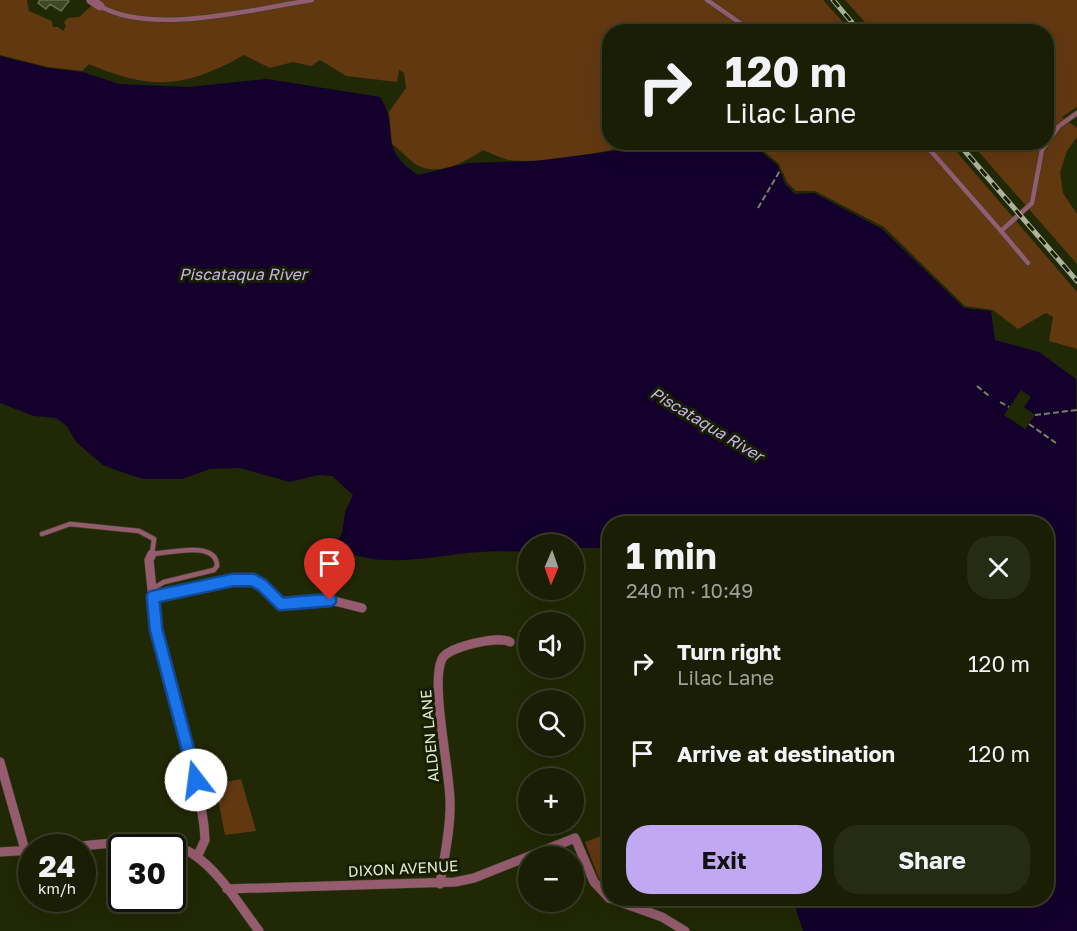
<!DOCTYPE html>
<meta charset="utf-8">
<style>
:root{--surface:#191e04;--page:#262b13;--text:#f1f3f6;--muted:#9fa29a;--line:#373c26;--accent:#c1a8f3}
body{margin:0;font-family:"Golos Text",sans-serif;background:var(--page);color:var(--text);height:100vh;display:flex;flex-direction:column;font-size:22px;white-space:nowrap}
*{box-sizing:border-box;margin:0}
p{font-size:20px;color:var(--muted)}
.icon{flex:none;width:33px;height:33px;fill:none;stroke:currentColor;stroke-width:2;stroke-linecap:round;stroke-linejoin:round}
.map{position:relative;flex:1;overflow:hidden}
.sheet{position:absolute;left:602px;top:516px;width:452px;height:390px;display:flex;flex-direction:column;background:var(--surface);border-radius:24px;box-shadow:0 6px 24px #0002,0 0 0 2px var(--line)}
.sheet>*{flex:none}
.guide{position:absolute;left:602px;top:24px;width:452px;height:126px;border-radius:24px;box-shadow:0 6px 24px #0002,0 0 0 2px var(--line);background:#191e04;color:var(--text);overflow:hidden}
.needle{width:39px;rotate:182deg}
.controls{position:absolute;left:518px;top:534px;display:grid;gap:12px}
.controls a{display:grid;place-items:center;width:66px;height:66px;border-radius:50%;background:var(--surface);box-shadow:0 6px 24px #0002,0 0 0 2px var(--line);font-size:30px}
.speed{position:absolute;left:18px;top:834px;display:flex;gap:12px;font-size:30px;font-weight:700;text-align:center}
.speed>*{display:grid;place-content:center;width:78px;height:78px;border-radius:50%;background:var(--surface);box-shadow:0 6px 24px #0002,0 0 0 2px var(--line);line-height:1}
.speed small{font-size:15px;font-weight:400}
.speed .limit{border:3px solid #111;border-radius:9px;background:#fff;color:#111}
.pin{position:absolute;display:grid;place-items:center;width:51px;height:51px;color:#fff;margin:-62px -26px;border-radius:50% 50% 50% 0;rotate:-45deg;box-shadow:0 0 6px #0007}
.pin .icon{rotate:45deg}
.me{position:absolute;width:66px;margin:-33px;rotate:345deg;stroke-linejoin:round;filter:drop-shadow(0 0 4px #0008)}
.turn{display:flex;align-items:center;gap:21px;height:126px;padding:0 24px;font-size:27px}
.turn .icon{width:78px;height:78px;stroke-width:2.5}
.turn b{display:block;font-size:42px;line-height:51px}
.round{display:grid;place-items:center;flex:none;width:63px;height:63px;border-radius:24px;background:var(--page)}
.overview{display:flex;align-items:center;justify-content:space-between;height:102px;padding:0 24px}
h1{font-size:36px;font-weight:700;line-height:45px}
.cta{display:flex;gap:12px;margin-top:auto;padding:12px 24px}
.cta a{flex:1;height:69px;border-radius:24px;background:var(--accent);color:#111;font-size:24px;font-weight:700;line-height:69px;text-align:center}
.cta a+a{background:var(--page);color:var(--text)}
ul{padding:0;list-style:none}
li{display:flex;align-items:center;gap:18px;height:90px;padding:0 24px}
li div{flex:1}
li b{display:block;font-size:22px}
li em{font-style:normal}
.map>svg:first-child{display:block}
</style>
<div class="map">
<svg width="1077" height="931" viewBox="0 0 1077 931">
<rect width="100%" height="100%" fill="#212805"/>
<path fill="#623811" d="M0,0H27L29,11L52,21L53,27H58L63,31L66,26L64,22L68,18L79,17L98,0H823L851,31L609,32V142L632,143C610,154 534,164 509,160C500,158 491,153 483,150C467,161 441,175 421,167C412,164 401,150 392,144L389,112L406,88L404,73L399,70L397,82L346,76L320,60L311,66L293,62L270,68L244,55C185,88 152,91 89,64L82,71L48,67L0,55Z
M845,0H1077V107L1062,117L1077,128V137L1067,151L1060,172L1063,193L1077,214V264L971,143L1046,142V32L873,31Z
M754,143H949L1077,292V349L1049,341L1053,317L1046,313L1018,329L993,310L965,306L884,227L815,191H796L787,182L779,164Z
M241,779L256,831L225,835L215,784Z
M609,833V876L599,879L585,842Z"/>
<path fill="#13002d" d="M0,56L48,68L83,72L119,84L188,87L267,79L380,97C401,129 375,146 418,175L468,163L536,161L620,150L635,143H751L778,166L785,184L795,194L814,193L882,229L964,308L991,311L995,340L1039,352L1076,379L1077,931H803L795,906L780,899L1046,898V524H609V548H573V544H528V552C508,551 487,551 467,553C430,557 366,571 335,544L342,534L345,512L353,495L332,476L318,475L290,482L240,468L210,469L182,479H144L130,475L103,465L76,442L67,426L56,418L34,416L0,403Z"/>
<path fill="#212805" d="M1021,390L1031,397L1024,407L1035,415L1025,429L1004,415Z"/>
<path fill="#404725" stroke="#646d49" stroke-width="1.5" d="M40,0H68L69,1L61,11L50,4L46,9L38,3Z"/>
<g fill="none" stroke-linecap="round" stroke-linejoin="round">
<g stroke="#3c4322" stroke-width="6">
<path id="lane" d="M707,0L753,32
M100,6C151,36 254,9 312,0
M923,142L1001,231L1032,203L1042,150L1059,126L1077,113
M1001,231L1028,263
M42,534L70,524L139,531L154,539L152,554C169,553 217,540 217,566L214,570L164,582L152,589"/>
</g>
<g stroke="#3c4322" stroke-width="10">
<path id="street" d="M91,0L100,6
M152,554L149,560L156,629L197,780L204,826L205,840L197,857
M153,596C176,592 242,571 261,584C269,589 274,598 281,604L330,600L362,608
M0,762L25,850
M61,848C98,845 162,833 193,854C220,872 240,906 259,931
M0,852L32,850
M440,884C444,857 451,829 450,802C450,770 430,683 442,659C447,647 499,635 510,642
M227,889L455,882L474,878L575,838L594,882L609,898
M609,898L662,917L685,931"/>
</g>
<path stroke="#7a8165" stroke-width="2" stroke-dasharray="6 3" stroke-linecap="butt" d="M758,208L781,169
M977,386L989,396
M1000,402L1009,407
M1035,415L1077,410
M1029,424L1056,443"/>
<use href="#lane" stroke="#955b6e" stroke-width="4.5"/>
<use href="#street" stroke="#955b6e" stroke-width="9"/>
<g stroke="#aeb49c" stroke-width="5">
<path id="rail" d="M833,0L860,32
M957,142L1077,281"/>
</g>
<use href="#rail" stroke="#181e00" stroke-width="3" stroke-dasharray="9" stroke-linecap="butt"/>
</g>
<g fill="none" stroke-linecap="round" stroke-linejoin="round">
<g stroke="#114b97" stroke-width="15">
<path id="route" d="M196,780L156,629L153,597L233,580H253L262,585L281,604L330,600"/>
</g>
<use href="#route" stroke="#1a73e8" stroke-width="10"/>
</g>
<g text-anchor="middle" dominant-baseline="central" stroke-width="6" stroke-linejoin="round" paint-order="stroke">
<g font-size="15" fill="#e3e9d5" stroke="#181e00">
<text transform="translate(429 736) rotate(-95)">ALDEN LANE</text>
<text transform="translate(403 868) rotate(-3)">DIXON AVENUE</text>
</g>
<g font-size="16" font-style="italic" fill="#c6b2f0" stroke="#181e00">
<text x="243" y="274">Piscataqua River</text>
<text transform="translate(707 424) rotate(31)">Piscataqua River</text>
</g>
</g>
</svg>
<div class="controls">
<a><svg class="needle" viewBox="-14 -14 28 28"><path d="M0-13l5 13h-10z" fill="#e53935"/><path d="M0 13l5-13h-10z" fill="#9fa29a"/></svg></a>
<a><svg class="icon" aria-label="sound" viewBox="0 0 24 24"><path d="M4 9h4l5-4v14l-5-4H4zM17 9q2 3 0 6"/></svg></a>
<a><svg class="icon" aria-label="search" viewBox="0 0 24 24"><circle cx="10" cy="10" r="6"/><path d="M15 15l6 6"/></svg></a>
<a>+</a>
<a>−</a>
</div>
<div class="speed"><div>24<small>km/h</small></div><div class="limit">30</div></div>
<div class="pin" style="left:330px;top:600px;background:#d93025"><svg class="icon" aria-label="arrive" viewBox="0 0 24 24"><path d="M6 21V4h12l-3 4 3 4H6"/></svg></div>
<svg class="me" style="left:196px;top:780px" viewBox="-20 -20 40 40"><circle r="19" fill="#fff"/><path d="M0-13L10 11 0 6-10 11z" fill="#1a73e8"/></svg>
<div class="guide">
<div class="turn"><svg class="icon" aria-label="right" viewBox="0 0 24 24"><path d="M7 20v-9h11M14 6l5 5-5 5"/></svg><div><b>120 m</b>Lilac Lane</div></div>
</div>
<section class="sheet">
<div class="overview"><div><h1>1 min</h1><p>240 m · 10:49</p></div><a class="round"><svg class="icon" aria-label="close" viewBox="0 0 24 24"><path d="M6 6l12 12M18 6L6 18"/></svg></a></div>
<ul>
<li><svg class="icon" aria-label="right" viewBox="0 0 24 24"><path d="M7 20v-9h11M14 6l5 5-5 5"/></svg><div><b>Turn right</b><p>Lilac Lane</p></div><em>120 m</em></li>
<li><svg class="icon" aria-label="arrive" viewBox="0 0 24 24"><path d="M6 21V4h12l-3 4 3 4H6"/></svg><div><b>Arrive at destination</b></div><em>120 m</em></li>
</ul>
<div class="cta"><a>Exit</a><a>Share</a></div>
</section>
</div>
